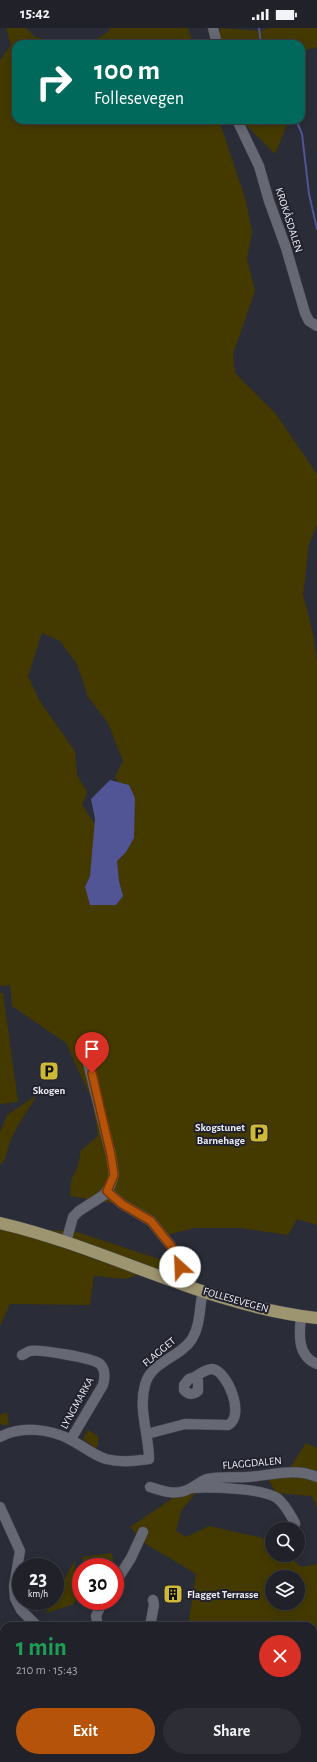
<!DOCTYPE html>
<meta charset="utf-8">
<style>
:root{--surface:#202129;--page:#2d2e35;--text:#f1f3f6;--muted:#a2a3a8;--line:#3d3e46;--accent:#b45309}
body{margin:0;font-family:"Alegreya Sans",sans-serif;background:var(--page);color:var(--text);height:100vh;display:flex;flex-direction:column;font-size:15px;white-space:nowrap}
*{box-sizing:border-box;margin:0}
p{font-size:13px;color:var(--muted)}
.icon{flex:none;width:22px;height:22px;fill:none;stroke:currentColor;stroke-width:2;stroke-linecap:round;stroke-linejoin:round}
.map{position:relative;flex:1;overflow:hidden}
.panel{position:absolute;left:0px;top:1594px;width:317px;height:140px;display:flex;flex-direction:column;background:var(--surface);border-radius:12px 12px 0 0;box-shadow:0 2px 10px #0003,0 0 0 1px var(--line)}
.panel>*{flex:none}
.hud{position:absolute;left:12px;top:12px;width:293px;height:84px;border-radius:12px;box-shadow:0 2px 10px #0003,0 0 0 1px var(--line);background:#00695c;color:#fff;overflow:hidden}
.tools{position:absolute;left:265px;top:1494px;display:grid;gap:8px}
.tools a{display:grid;place-items:center;width:40px;height:40px;border-radius:50%;background:var(--surface);box-shadow:0 2px 10px #0003,0 0 0 1px var(--line);font-size:20px}
.speed{position:absolute;left:12px;top:1530px;display:flex;gap:8px;font-size:20px;font-weight:700;text-align:center}
.speed>*{display:grid;place-content:center;width:52px;height:52px;border-radius:50%;background:var(--surface);box-shadow:0 2px 10px #0003,0 0 0 1px var(--line);line-height:1}
.speed small{font-size:10px;font-weight:400}
.speed .limit{border:6px solid #d22;background:#fff;color:#111}
.pin{position:absolute;display:grid;place-items:center;width:34px;height:34px;color:#fff;margin:-41px -17px;border-radius:50% 50% 50% 0;rotate:-45deg;box-shadow:0 0 4px #0007}
.pin .icon{rotate:45deg}
.me{position:absolute;width:44px;margin:-22px;rotate:335deg;stroke-linejoin:round;filter:drop-shadow(0 0 3px #0008)}
.turn{display:flex;align-items:center;gap:14px;height:84px;padding:0 16px;font-size:18px}
.turn .icon{width:52px;height:52px;stroke-width:2.5}
.turn b{display:block;font-size:28px;line-height:34px}
.round{display:grid;place-items:center;flex:none;width:42px;height:42px;border-radius:21px;background:var(--page)}
.headline{display:flex;align-items:center;justify-content:space-between;height:68px;padding:0 16px}
h1{font-size:24px;font-weight:600;line-height:30px;color:#1e9e55}
.button{display:flex;gap:8px;margin-top:auto;padding:8px 16px}
.button a{flex:1;height:46px;border-radius:24px;background:var(--accent);color:#fff;font-size:16px;font-weight:600;line-height:46px;text-align:center}
.button a+a{background:var(--page);color:var(--text)}
.status{display:flex;justify-content:space-between;align-items:center;height:28px;padding:0 20px;background:var(--surface);direction:ltr}
.status svg{height:11px;fill:currentColor}
.map>svg:first-child{display:block}
</style>
<div class="status"><b>15:42</b><svg viewBox="0 0 49 12"><path d="M0 12V9h3v3zM5 12V6h3v6zM10 12V3h3v9zM15 12V0h3v12zM26 1h20v11H26zM47 4h2v5h-2z"/></svg></div>
<div class="map">
<svg width="317" height="1734" viewBox="0 0 317 1734">
<rect width="100%" height="100%" fill="#2a2c37"/>
<path fill="#443a00" fill-rule="evenodd" d="M6,0H26L35,9L71,16H16V92H219L246,173L252,204L247,231L255,263L233,326L235,345L276,386L317,446V497L309,516L303,567L313,605L317,635V1197L297,1191L288,1207L240,1200H194L163,1208L148,1193L118,1176L70,1168L71,1152L78,1138L81,1122L98,1108L92,1072L66,1015L12,978L10,957L0,958V32L11,17ZM42,605L60,613L77,636L88,669L108,695L123,733L115,749L118,754L129,757L135,770L134,810L126,824L117,833L119,853L123,868L85,859L90,848L95,796L82,777L87,764L77,747L75,723L39,672L28,648Z
M110,0H188L193,16H90L109,3Z
M220,0L261,3L268,0H317V19L302,23L301,30V16H220Z
M241,92H289L275,126Z
M0,965H3L18,1074L0,1076Z
M37,1067C27,1084 14,1101 8,1120C6,1127 6,1132 0,1137V1104L7,1087Z
M0,1199L77,1204L171,1235L126,1251L94,1248L90,1277L10,1276L0,1298Z
M7,1384L9,1397H3L0,1396V1387Z
M88,1402L98,1408V1418L95,1420L83,1411Z
M306,1415L317,1420V1479L312,1468L276,1465L266,1447L286,1446Z
M196,1464L181,1483L176,1503L186,1509L209,1498L272,1512V1527H289L301,1539L317,1536V1623L315,1631L317,1635V1681L313,1674V1598H188L196,1546L146,1516L130,1499L176,1468ZM272,1549H298V1575H272Z
M112,1525L114,1539H84L82,1529Z
M74,1533L77,1555L79,1562L74,1576C65,1580 56,1581 46,1585L53,1573H55V1570Z
M70,1730H243L245,1734H57Z"/>
<path fill="#515596" d="M110,752L129,757L135,770L134,810L126,824L117,833L119,853L123,868L116,877H90L85,859L90,848L95,791L91,771Z"/>
<g fill="none" stroke-linecap="round" stroke-linejoin="round">
<path stroke="#515596" stroke-width="2" d="M259,0L261,16
M296,92L302,106L309,166L317,201"/>
<g stroke="#474851" stroke-width="11">
<path id="minor" d="M213,0L217,16
M237,92L259,138L269,173L286,220L305,285L309,293L317,298
M107,1163L122,1176L151,1193L171,1218L182,1243
M66,1214L73,1189L79,1183L104,1167L110,1158L114,1147L111,1127L87,1031
M301,1288C299,1306 297,1328 317,1336
M22,1327C25,1326 28,1323 30,1323C40,1321 93,1330 100,1336C106,1342 105,1350 103,1357L71,1411
M195,1349L198,1353V1363C192,1367 189,1367 184,1362V1357L189,1351Z
M147,1406L185,1396L228,1397C246,1388 227,1342 212,1341C205,1341 200,1346 195,1349
M0,1409C20,1397 51,1401 71,1412C83,1418 93,1427 106,1431C121,1435 134,1433 149,1431C149,1407 138,1381 145,1357C151,1333 180,1330 192,1311C201,1296 199,1279 203,1263
M150,1459C165,1464 177,1468 191,1460C197,1457 201,1453 207,1451C220,1448 235,1450 247,1449C271,1448 294,1439 317,1449
M192,1460C210,1459 262,1460 277,1470C285,1476 290,1486 295,1495V1496
M0,1479L20,1523L14,1558L15,1570L21,1582L37,1598
M115,1555L131,1530L143,1504
M98,1598L96,1588L103,1573
M150,1598L154,1577L153,1572"/>
</g>
<g stroke="#474851" stroke-width="13">
<path id="major" d="M0,1195C108,1220 206,1278 317,1290"/>
</g>
<use href="#minor" stroke="#666874" stroke-width="10"/>
<use href="#major" stroke="#9c956f" stroke-width="12"/>
</g>
<g fill="none" stroke-linecap="round" stroke-linejoin="round">
<g stroke="#753606" stroke-width="10">
<path id="route" d="M92,1045L111,1127L114,1147L107,1163L122,1176L151,1193L171,1218L180,1239"/>
</g>
<use href="#route" stroke="#b45309" stroke-width="7"/>
</g>
<defs>
<g id="parking-square" transform="scale(1)"><rect x="-9" y="-9" width="18" height="18" rx="4" fill="#ceb837" stroke="#21222d"/><path d="M-3.5-5.5H1a3.5 3.5 0 0 1 0 7H-1V5.5H-3.5ZM-1-3.4V-.6H.8a1.4 1.4 0 0 0 0-2.8Z" fill="#111"/></g>
<g id="building-square" transform="scale(1)"><rect x="-9" y="-9" width="18" height="18" rx="4" fill="#ceb837" stroke="#21222d"/><path d="M-4-6H4V6H1V3H-1V6H-4ZM-2.5-4.3h1.7v1.8h-1.7ZM.8-4.3h1.7v1.8H.8ZM-2.5-1h1.7V.8h-1.7ZM.8-1h1.7V.8H.8Z" fill="#111"/></g>
</defs>
<g fill-rule="evenodd">
<use href="#parking-square" x="49" y="1043"/>
<use href="#parking-square" x="259" y="1105"/>
<use href="#building-square" x="173" y="1566"/>
</g>
<g text-anchor="middle" dominant-baseline="central" stroke-width="4" stroke-linejoin="round" paint-order="stroke">
<g font-size="11" fill="#ebecf3" stroke="#21222d">
<text transform="translate(289 192) rotate(72)">KROKÅSDALEN</text>
<text transform="translate(236 1272) rotate(16)">FOLLESEVEGEN</text>
<text transform="translate(159 1324) rotate(-40)">FLAGGET</text>
<text transform="translate(77 1375) rotate(-61)">LYNGMARKA</text>
<text transform="translate(252 1435) rotate(-5)">FLAGGDALEN</text>
</g>
<g font-size="11" font-weight="bold" fill="#ebecf3" stroke="#21222d">
<text x="49" y="1062">Skogen</text>
<text x="245" y="1099" text-anchor="end">Skogstunet<tspan x="245" dy="13">Barnehage</tspan></text>
<text x="187" y="1566" text-anchor="start">Flagget Terrasse</text>
</g>
</g>
</svg>
<div class="tools">
<a><svg class="icon" aria-label="search" viewBox="0 0 24 24"><circle cx="10" cy="10" r="6"/><path d="M15 15l6 6"/></svg></a>
<a><svg class="icon" aria-label="layers" viewBox="0 0 24 24"><path d="M12 4l9 5-9 5-9-5zM3 14l9 5 9-5"/></svg></a>
</div>
<div class="speed"><div>23<small>km/h</small></div><div class="limit">30</div></div>
<div class="pin" style="left:92px;top:1045px;background:#d93025"><svg class="icon" aria-label="arrive" viewBox="0 0 24 24"><path d="M6 21V4h12l-3 4 3 4H6"/></svg></div>
<svg class="me" style="left:180px;top:1239px" viewBox="-20 -20 40 40"><circle r="19" fill="#fff"/><path d="M0-13L10 11 0 6-10 11z" fill="#b45309"/></svg>
<div class="hud">
<div class="turn"><svg class="icon" aria-label="right" viewBox="0 0 24 24"><path d="M7 20v-9h11M14 6l5 5-5 5"/></svg><div><b>100 m</b>Follesevegen</div></div>
</div>
<section class="panel">
<div class="headline"><div><h1>1 min</h1><p>210 m · 15:43</p></div><a class="round" style="background:#d93025;color:#fff"><svg class="icon" aria-label="close" viewBox="0 0 24 24"><path d="M6 6l12 12M18 6L6 18"/></svg></a></div>
<div class="button"><a>Exit</a><a>Share</a></div>
</section>
</div>
